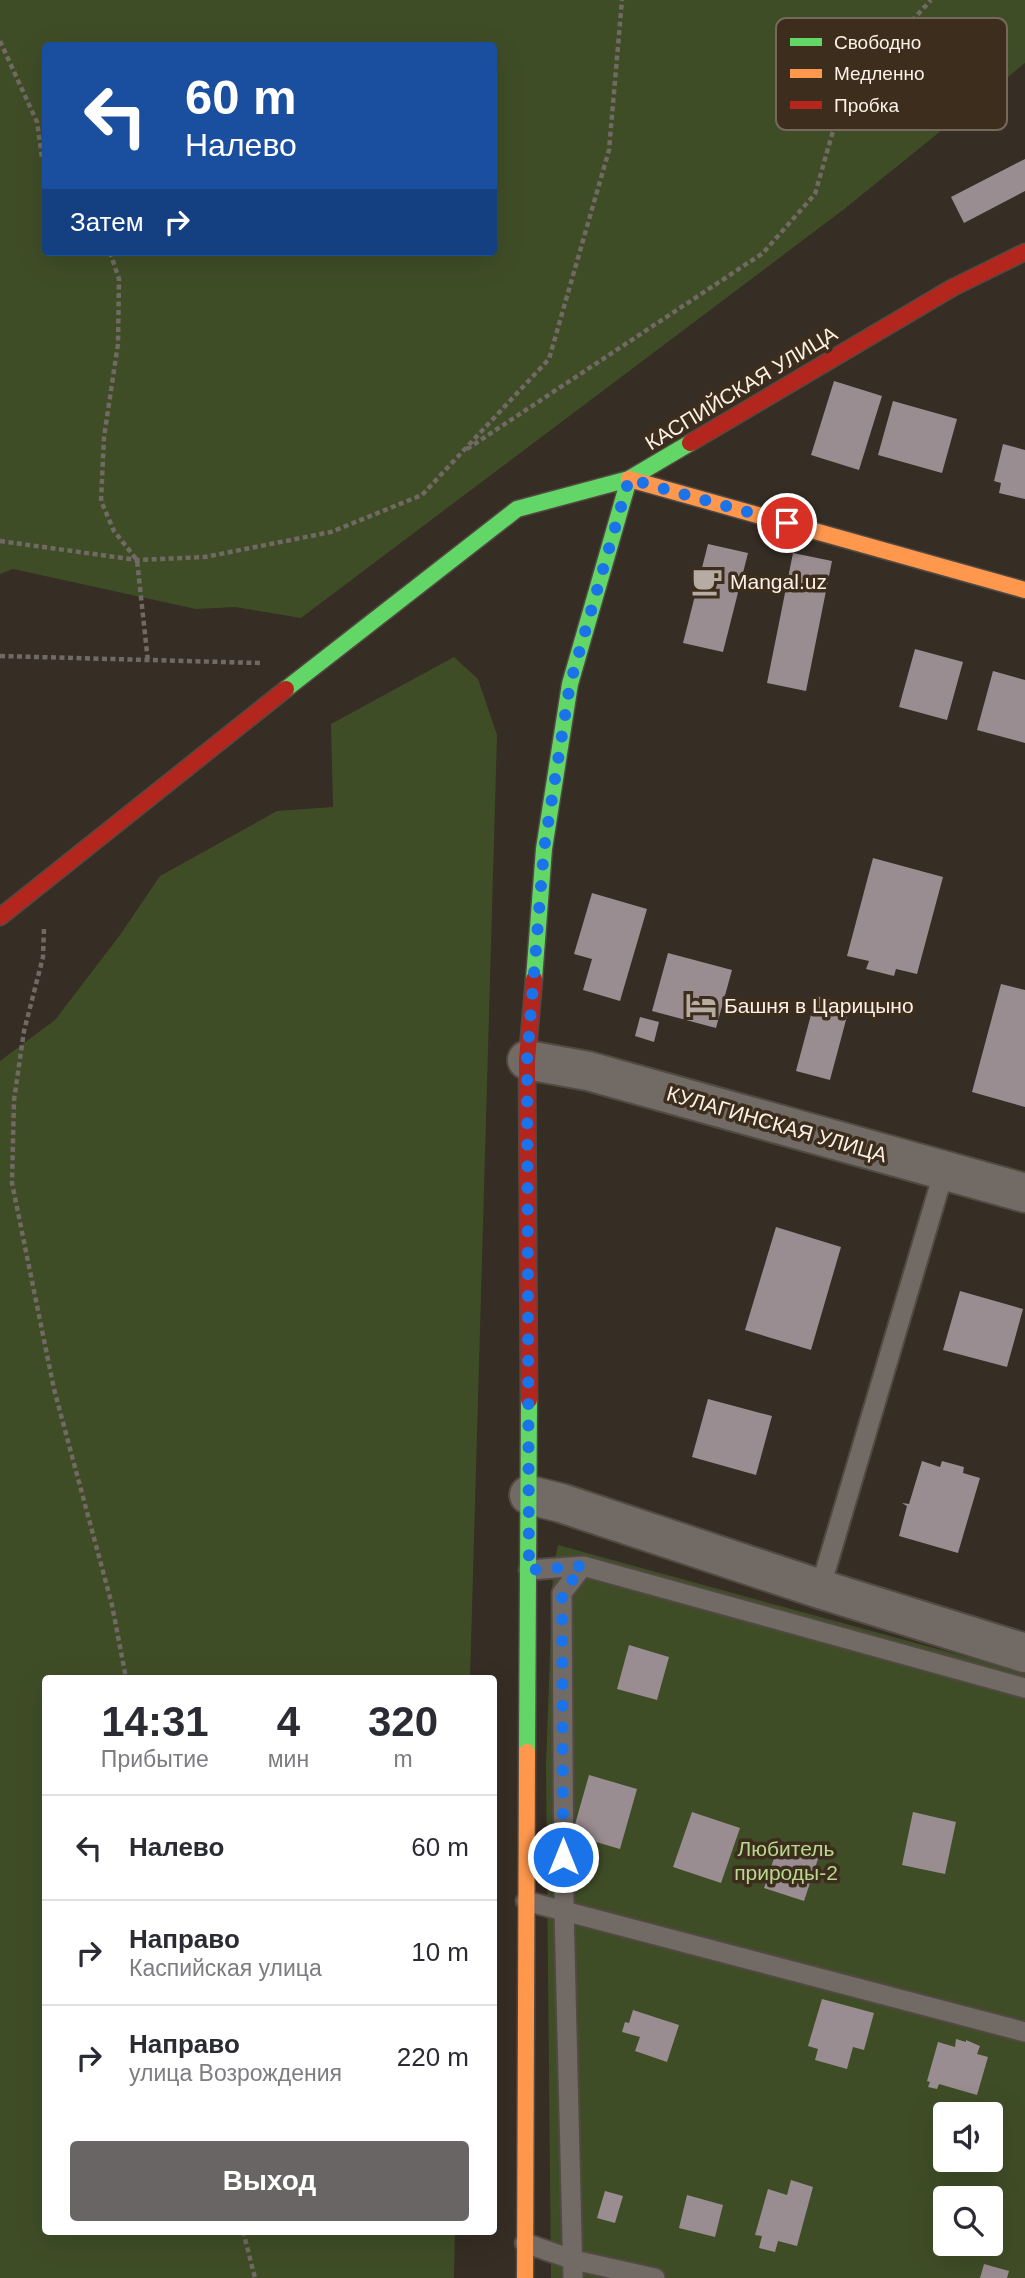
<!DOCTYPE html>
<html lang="ru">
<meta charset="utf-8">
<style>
:root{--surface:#fff;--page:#f2f2f3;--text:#2b2b33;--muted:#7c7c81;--line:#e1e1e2;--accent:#6a6565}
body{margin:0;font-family:Helvetica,sans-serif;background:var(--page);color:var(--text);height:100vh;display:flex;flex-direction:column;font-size:26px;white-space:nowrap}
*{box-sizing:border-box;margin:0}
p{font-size:23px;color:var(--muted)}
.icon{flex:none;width:38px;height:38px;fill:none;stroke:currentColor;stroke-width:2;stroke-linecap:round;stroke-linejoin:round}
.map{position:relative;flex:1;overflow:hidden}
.side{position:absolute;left:42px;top:1675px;width:455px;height:560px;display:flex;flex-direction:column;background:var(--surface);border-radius:7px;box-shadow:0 7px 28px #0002}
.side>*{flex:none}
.top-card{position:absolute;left:42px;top:42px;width:455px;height:214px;border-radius:7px;box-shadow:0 7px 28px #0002;background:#1a4fa0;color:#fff;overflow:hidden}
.buttons{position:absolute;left:933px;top:2102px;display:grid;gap:14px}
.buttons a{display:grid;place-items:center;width:70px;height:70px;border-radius:7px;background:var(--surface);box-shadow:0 7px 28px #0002;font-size:35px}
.pin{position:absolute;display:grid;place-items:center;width:60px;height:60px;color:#fff;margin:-30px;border:4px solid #fff;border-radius:50%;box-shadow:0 2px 7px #0007}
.me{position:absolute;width:77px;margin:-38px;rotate:0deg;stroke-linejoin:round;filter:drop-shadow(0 0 5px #0008)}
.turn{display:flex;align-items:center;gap:24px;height:147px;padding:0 28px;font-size:32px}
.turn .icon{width:91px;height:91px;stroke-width:2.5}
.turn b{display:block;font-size:49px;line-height:60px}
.then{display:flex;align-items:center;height:66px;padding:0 28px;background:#0003;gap:14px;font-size:26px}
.eta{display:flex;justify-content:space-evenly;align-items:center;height:119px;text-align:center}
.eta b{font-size:42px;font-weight:600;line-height:49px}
.action{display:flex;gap:14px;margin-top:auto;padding:14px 28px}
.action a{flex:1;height:80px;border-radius:7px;background:var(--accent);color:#fff;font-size:28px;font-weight:600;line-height:80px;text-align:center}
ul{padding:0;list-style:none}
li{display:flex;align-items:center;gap:21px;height:105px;padding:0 28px;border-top:2px solid var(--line)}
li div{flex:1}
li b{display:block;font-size:26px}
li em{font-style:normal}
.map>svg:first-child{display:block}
</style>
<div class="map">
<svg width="1025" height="2278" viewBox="0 0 1025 2278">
<rect width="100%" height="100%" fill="#362d24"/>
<path fill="#3f4d27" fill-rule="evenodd" d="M0,0H1025V63L843,210L301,618L235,607L196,609L13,569L0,574ZM46,46H494V252H46Z
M454,657L478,679L497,735L470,1678H46V2231H455L454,2278H0V1061L55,1020L120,935L160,876L277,811L333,807L331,724Z
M558,1545L1025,1673V2278H551L546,1765L553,1569ZM945,2114H990V2160H945ZM945,2198H990V2244H945Z"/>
<path fill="#9a8d91" d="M1025,159V191L964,223L951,197Z
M834,381L882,396L859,470L811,455Z
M893,401L957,419L942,473L878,455Z
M1003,444L1025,450V499L999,493L1001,483L994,481Z
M708,544L748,553L723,652L683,643Z
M793,553L832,561L806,691L767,683Z
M915,649L963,662L947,720L899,707Z
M993,671L1025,680V743L977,730Z
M873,858L943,877L917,974L896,969L894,976L866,969L869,961L847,956Z
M592,893L647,909L620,1001L583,990L592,959L574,954Z
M668,953L732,970L716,1028L652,1011Z
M1001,984L1025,990V1107L972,1092Z
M816,996L850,1005L830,1080L796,1071Z
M640,1017L659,1022L654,1042L635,1036Z
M776,1227L841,1247L811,1350L745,1330Z
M960,1291L1023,1309L1007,1367L943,1350Z
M708,1399L772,1416L756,1475L692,1457Z
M922,1461L940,1467L942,1461L964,1467L963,1473L980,1478L958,1553L899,1536L907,1506L902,1503L909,1504Z
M629,1645L669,1657L657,1700L617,1689Z
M589,1775L637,1789L620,1849L572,1835Z
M692,1812L740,1828L721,1883L673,1867Z
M913,1812L956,1822L945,1874L902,1865Z
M779,1843L819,1856L804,1901L764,1888Z
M822,1999L874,2013L864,2050L853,2047L847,2069L815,2060L818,2049L808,2046Z
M633,2010L679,2025L667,2062L635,2051L640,2037L622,2032L625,2022L629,2023Z
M956,2039L966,2042V2040L980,2046L977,2054L988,2057L977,2095L939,2084L937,2089L928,2087L930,2082L927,2081L938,2042L955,2047Z
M791,2180L813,2187L797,2246L778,2241L775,2252L759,2248L762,2236L755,2235L768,2189L787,2195Z
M605,2191L623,2196L615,2223L597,2218Z
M687,2195L723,2205L715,2237L679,2228Z
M984,2264L1009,2271L1007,2278H980Z"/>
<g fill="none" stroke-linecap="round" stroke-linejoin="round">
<g stroke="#524a42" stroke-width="23">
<path id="lane" d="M529,1570L583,1566L1025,1688
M820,1589L944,1171
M526,1901L1025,2032
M525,2243L574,2260L655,2278
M573,2278L564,1909L562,1593L583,1566"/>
</g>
<g stroke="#524a42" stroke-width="42">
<path id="street" d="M527,1060L588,1071L1025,1193
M529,1495L561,1503L820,1589L1025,1653"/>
</g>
<g stroke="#524a42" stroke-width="19">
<path id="fast" d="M286,689L517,509L629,479L690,443
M534,979L544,849L570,684L629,479
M527,1752L529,1400"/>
</g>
<g stroke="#524a42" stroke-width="19">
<path id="slow" d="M629,479L1025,590
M525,2278L527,1752"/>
</g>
<g stroke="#524a42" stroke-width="19">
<path id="jam" d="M690,443L952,288L1025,252
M0,917L286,689
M529,1400L527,1060L534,979"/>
</g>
<path stroke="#716963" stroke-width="4.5" stroke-dasharray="5 3.5" stroke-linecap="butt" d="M0,41L37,122L42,158L46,163
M110,252L119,279L118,344L104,437L101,501L114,531L137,560L148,662
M467,449L763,253L815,194L843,96L931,0
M0,541L137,560L205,557L331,532L422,495L549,359L609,150L622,0
M0,656L260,663
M44,929L43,957L24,1031L14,1100L12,1183L54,1389L112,1605L126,1678
M243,2231L255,2278"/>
<use href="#lane" stroke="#726b65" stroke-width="19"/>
<use href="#street" stroke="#726b65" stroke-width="38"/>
<use href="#fast" stroke="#63d668" stroke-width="16"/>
<use href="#slow" stroke="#ff974d" stroke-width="16"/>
<use href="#jam" stroke="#b3261e" stroke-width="16"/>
</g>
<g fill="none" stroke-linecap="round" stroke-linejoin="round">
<path stroke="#1a73e8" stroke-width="12" stroke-dasharray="0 21.6" d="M563,1857L562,1593L583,1566L529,1570L527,1060L544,849L570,684L629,479L787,523"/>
</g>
<defs>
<g id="cafe-bare" transform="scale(2.415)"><path d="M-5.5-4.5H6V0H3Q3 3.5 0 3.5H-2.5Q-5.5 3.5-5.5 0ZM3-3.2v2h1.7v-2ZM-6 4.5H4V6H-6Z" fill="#b7aca3" stroke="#3d2d1d" stroke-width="2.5" paint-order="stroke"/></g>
<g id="hotel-bare" transform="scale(2.415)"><path d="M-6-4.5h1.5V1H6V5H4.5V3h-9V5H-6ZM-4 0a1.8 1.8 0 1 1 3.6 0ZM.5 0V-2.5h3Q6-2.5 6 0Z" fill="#b7aca3" stroke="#3d2d1d" stroke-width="2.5" paint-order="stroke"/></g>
</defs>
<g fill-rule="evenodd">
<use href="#cafe-bare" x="707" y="581"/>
<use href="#hotel-bare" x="701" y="1005"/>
</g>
<g text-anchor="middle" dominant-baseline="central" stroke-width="7" stroke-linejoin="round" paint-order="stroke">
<g font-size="21" fill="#fcf1e8" stroke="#3d2d1d">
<text transform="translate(741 388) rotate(-31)">КАСПИЙСКАЯ УЛИЦА</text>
<text transform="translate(777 1124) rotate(16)">КУЛАГИНСКАЯ УЛИЦА</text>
</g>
<g font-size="21" fill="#fcf1e8" stroke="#3d2d1d" text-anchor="start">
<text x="730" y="581">Mangal.uz</text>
<text x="724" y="1005">Башня в Царицыно</text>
</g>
<g font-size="21" fill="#b7d98e" stroke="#3d2d1d">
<text x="786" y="1848">Любитель<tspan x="786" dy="24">природы-2</tspan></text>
</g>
</g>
<rect x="776" y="18" width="231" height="112" rx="10" fill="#3d2d1d" stroke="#76685a" stroke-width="2"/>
<rect x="790" y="38" width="32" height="8" fill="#63d668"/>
<rect x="790" y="69" width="32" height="9" fill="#ff974d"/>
<rect x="790" y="101" width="32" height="8" fill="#b3261e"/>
<g font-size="19" fill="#fcf1e8">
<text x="834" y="49">Свободно</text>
<text x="834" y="80">Медленно</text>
<text x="834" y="112">Пробка</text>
</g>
</svg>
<div class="buttons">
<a><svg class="icon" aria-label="sound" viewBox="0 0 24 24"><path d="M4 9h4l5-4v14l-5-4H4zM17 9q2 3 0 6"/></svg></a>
<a><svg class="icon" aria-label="search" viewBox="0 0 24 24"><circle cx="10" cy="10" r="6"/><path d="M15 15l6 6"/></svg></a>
</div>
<div class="pin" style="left:787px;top:523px;background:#d93025"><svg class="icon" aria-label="arrive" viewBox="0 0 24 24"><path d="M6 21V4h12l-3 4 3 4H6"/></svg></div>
<svg class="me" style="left:563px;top:1857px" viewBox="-20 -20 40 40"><circle r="17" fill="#1a73e8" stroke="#fff" stroke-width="3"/><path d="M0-11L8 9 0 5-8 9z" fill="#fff"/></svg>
<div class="top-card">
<div class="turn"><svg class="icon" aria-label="left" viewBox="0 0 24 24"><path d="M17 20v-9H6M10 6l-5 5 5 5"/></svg><div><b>60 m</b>Налево</div></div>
<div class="then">Затем<svg class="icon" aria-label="right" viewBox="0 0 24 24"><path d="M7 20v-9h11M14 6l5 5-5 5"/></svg></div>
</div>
<section class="side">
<div class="eta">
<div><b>14:31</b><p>Прибытие</p></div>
<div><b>4</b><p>мин</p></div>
<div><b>320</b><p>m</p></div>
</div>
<ul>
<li><svg class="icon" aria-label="left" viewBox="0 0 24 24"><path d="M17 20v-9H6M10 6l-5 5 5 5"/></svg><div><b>Налево</b></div><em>60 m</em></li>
<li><svg class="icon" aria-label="right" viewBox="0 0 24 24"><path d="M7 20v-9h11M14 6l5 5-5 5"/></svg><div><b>Направо</b><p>Каспийская улица</p></div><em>10 m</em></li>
<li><svg class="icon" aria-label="right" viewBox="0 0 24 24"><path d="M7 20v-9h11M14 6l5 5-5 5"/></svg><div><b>Направо</b><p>улица Возрождения</p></div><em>220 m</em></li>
</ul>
<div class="action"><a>Выход</a></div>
</section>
</div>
